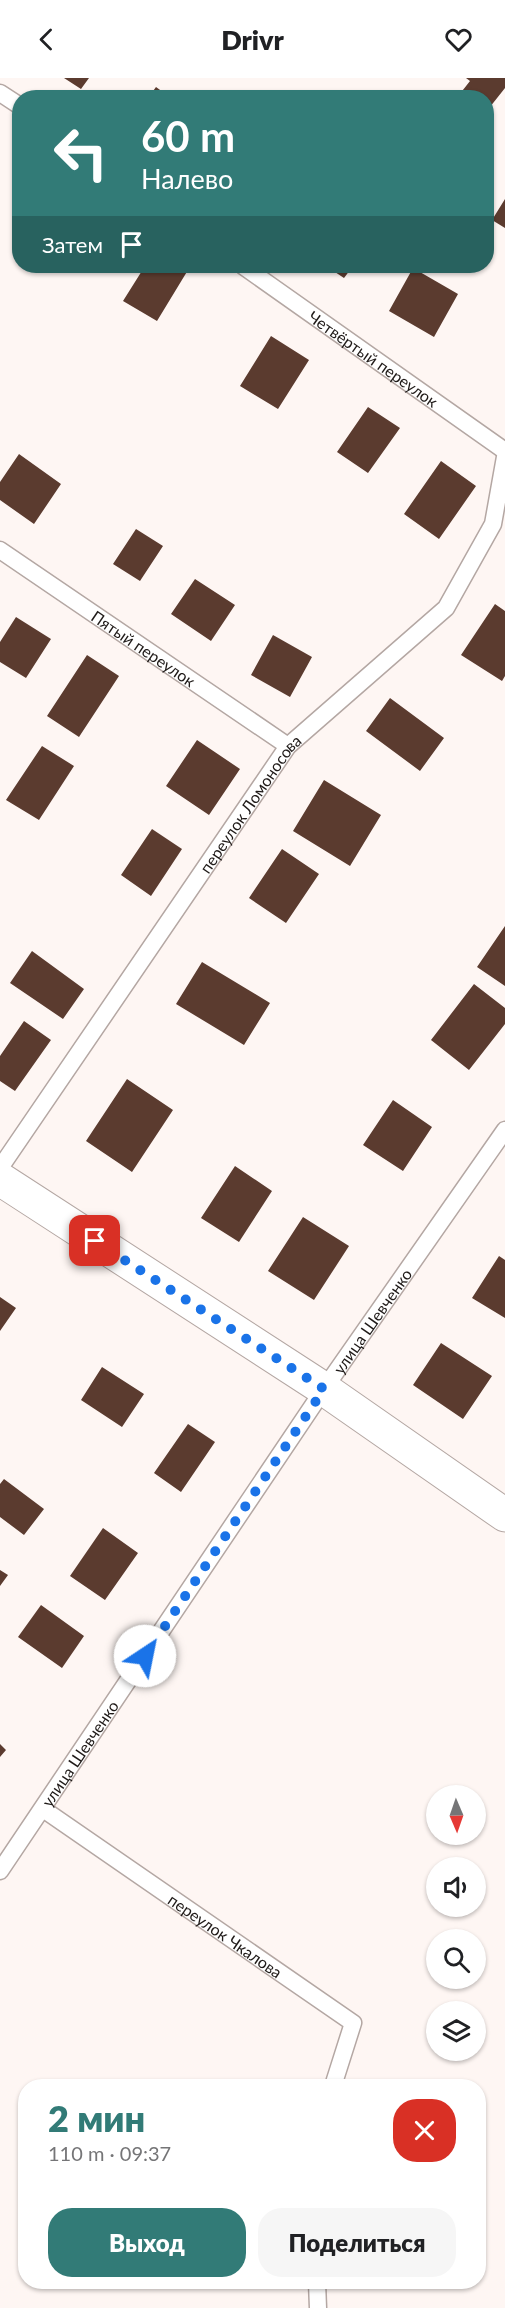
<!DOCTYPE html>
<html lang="ru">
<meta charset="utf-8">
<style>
:root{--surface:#fff;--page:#f6f6f6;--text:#202124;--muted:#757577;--accent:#327b77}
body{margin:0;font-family:Lato,sans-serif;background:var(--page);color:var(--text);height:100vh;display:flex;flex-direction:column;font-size:22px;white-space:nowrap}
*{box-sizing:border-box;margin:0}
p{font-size:20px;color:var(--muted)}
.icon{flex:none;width:33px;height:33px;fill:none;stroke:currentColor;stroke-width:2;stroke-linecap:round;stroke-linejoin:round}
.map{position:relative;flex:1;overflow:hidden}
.panel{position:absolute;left:18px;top:2001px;width:468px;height:210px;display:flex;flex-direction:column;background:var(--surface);border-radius:24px;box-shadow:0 2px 4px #0004}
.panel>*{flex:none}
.banner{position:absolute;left:12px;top:12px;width:482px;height:183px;border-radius:24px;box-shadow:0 2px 4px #0004;background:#327b77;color:#fff;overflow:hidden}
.needle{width:39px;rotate:178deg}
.controls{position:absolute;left:426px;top:1707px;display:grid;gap:12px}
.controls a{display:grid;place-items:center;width:60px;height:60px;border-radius:50%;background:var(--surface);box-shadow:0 2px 4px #0004;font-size:30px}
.pin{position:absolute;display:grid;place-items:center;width:51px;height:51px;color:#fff;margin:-26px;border-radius:12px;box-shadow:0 3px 9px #0006}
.me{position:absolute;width:66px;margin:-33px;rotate:34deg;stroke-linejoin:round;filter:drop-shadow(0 0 4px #0008)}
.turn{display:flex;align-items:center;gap:21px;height:126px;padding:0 30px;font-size:27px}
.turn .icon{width:78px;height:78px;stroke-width:2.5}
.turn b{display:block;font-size:42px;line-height:51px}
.then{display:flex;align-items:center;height:57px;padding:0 30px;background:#0003;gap:12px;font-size:22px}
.round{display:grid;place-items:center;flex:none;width:63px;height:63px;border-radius:24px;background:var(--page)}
.overview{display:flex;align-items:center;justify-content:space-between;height:102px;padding:0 30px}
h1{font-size:36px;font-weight:800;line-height:45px;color:var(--accent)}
.primary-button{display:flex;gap:12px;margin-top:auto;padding:12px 30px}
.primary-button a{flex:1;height:69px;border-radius:24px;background:var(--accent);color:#fff;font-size:24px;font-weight:800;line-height:69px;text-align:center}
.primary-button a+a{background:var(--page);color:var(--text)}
header{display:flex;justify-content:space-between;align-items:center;height:78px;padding:0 30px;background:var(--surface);font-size:27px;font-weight:800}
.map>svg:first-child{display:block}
</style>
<header><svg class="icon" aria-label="back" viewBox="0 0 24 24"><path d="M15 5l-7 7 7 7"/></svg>Drivr<svg class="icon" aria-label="heart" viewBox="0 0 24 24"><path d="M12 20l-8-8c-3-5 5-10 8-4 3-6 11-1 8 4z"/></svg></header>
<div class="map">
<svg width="505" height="2230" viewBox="0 0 505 2230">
<rect width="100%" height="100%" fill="#fef6f3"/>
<path fill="#5b3b2f" d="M64,0H89L81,11Z
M466,0H505V10L486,34V20L459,17L470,3Z
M156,9L171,20H148Z
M505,121V150L492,142Z
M145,188H182L188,192L157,243L123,223Z
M326,188H353L344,200Z
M413,190L458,216L434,259L389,233Z
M271,258L309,282L278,331L240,308Z
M368,329L400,350L368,395L337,374Z
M19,376L61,406L34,446L0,422V404Z
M441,383L476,408L439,461L404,436Z
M136,451L163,468L140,503L113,486Z
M195,501L235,527L211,563L171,536Z
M495,526L505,533V598L502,603L461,577Z
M16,539L51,561L26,600L0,584V564Z
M273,557L312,579L290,619L251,597Z
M87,577L119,598L79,659L47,638Z
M390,620L444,660L420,693L366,653Z
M197,662L240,691L209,737L166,708Z
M42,668L74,688L39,742L6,722Z
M324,702L381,737L350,788L293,753Z
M152,751L182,771L151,818L121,797Z
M282,771L319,796L286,845L249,820Z
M505,848V908L477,889Z
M32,873L84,911L63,941L10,905Z
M202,884L270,925L244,967L176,926Z
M474,906L505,930V946L469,992L431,962Z
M24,943L51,962L15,1013L0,1003V978Z
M127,1001L173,1032L132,1094L86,1063Z
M393,1022L432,1049L403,1093L363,1067Z
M235,1088L272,1113L239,1164L201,1140Z
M303,1139L349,1168L314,1222L268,1193Z
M499,1178L505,1182V1240L472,1220Z
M0,1219L16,1230L0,1253Z
M441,1265L492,1298L463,1341L413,1307Z
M102,1289L144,1316L122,1349L81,1322Z
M188,1346L215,1364L181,1414L154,1395Z
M4,1401L44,1431L24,1457L0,1439V1406Z
M103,1450L138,1475L105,1522L70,1498Z
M0,1492L8,1497L0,1508Z
M41,1527L84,1558L62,1590L18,1559Z
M0,1666L6,1672L0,1679Z"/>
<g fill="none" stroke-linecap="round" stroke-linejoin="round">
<g stroke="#b4a7a3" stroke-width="19">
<g id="service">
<path d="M0,15L20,28"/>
<path id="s1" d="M243,188L505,373"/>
<path id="s2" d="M0,472L288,668"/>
<path id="s3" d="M0,1090L288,668L446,530L493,446L505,379"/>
<path id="s4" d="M43,1731L353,1945L333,2008"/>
<path id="s5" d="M0,1793L324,1311L505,1052"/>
<path d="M317,2204L318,2230"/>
</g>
</g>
<g stroke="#b4a7a3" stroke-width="35">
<path id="minor" d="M0,1101L324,1311L505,1437"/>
</g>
<use href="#service" stroke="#fff" stroke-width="16"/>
<use href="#minor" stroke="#fff" stroke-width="33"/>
</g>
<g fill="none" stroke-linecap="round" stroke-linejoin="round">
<path stroke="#1a73e8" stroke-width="10" stroke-dasharray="0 18" d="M95,1163L324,1311L145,1578"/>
</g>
<g text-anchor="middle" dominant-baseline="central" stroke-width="6" stroke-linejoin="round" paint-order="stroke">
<g font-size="16" fill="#1f1a18" stroke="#fef6f3">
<text stroke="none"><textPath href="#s1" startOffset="160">Четвёртый переулок</textPath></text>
<text stroke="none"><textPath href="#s2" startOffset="174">Пятый переулок</textPath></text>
<text stroke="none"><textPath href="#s3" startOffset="442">переулок Ломоносова</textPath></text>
<text stroke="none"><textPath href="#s5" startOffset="664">улица Шевченко</textPath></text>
<text stroke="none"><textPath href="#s5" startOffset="142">улица Шевченко</textPath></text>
<text stroke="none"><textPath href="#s4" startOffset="222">переулок Чкалова</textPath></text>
</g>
</g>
</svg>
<div class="controls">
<a><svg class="needle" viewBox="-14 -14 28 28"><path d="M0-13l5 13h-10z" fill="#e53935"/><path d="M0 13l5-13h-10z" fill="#757577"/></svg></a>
<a><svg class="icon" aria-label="sound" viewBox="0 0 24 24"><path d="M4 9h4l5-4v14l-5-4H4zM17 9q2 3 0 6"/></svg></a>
<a><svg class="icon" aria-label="search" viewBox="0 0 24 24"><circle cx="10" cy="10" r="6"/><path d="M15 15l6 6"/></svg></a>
<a><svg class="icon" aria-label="layers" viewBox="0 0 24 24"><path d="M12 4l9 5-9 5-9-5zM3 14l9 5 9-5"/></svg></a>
</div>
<div class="pin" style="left:95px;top:1163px;background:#d93025"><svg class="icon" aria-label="arrive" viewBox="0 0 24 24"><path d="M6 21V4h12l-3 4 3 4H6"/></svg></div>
<svg class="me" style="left:145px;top:1578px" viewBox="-20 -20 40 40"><circle r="19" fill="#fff"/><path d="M0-13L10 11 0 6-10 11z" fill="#1a73e8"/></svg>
<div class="banner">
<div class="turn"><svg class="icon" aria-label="left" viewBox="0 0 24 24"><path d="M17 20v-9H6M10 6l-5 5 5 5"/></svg><div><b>60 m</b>Налево</div></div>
<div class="then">Затем<svg class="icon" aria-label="arrive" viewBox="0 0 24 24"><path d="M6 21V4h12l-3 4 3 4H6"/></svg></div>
</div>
<section class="panel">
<div class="overview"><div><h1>2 мин</h1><p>110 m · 09:37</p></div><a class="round" style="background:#d93025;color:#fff"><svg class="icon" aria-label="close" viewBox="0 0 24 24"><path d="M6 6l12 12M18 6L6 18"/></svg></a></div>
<div class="primary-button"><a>Выход</a><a>Поделиться</a></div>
</section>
</div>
